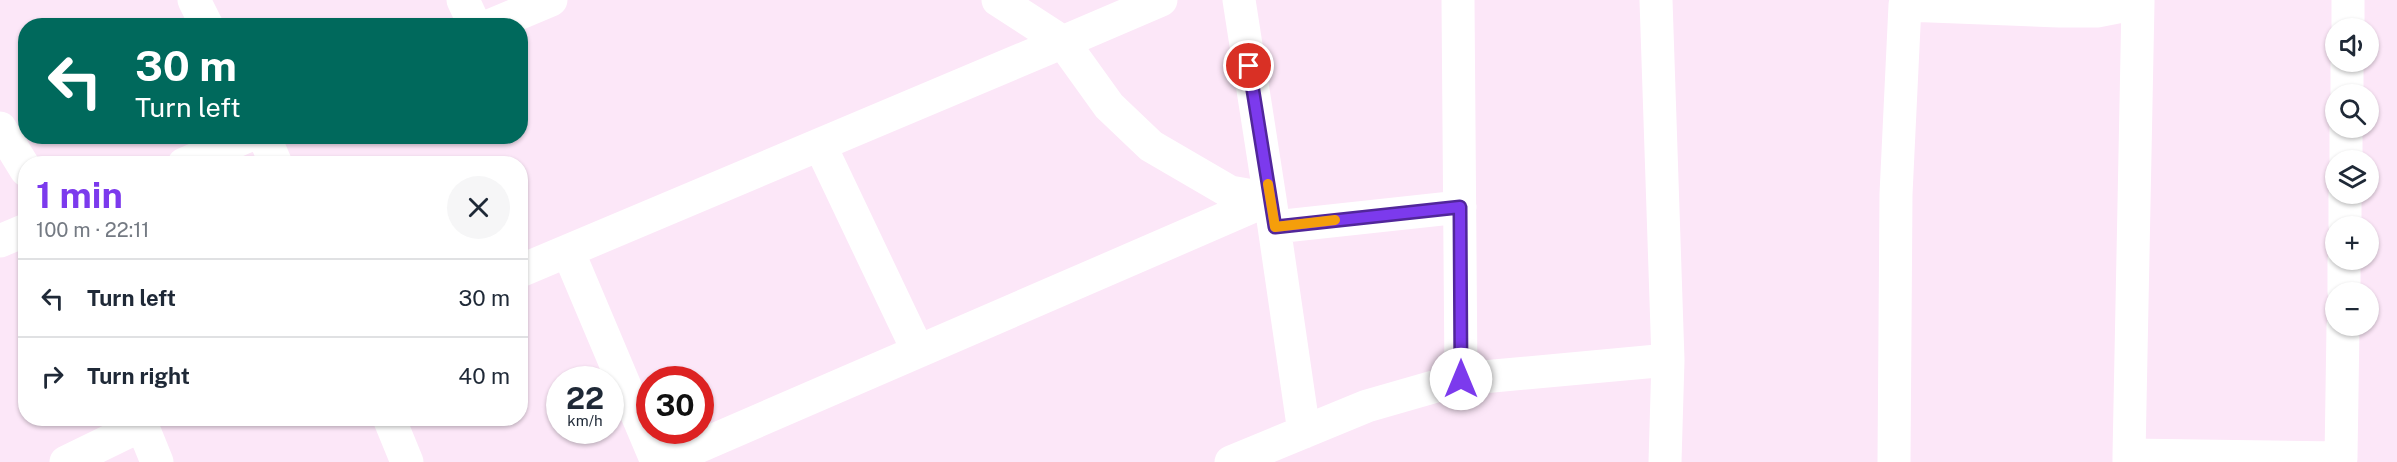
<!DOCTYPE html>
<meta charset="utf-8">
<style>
:root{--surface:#fff;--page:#f6f6f7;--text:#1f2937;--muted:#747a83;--line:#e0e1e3;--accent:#7c3aed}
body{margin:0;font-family:"Public Sans",sans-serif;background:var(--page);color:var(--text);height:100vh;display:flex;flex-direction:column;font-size:22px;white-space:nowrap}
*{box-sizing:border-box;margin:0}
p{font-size:20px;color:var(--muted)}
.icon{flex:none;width:33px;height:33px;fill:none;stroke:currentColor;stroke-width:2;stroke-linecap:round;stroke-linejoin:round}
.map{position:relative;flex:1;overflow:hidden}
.details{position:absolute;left:18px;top:156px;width:510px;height:270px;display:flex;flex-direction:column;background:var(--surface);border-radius:24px;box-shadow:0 2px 4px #0004}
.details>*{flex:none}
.top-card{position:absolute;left:18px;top:18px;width:510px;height:126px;border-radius:24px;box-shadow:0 2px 4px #0004;background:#00695c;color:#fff;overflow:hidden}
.buttons{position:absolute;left:2325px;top:18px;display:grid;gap:12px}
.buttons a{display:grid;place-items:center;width:54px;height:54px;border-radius:50%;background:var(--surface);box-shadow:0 2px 4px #0004;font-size:30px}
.speed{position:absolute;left:546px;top:366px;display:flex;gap:12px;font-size:30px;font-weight:700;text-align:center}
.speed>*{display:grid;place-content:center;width:78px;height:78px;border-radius:50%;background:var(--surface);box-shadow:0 2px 4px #0004;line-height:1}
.speed small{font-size:15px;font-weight:400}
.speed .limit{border:9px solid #d22;background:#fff;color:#111}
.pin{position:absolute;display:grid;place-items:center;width:51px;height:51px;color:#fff;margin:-26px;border:3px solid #fff;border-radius:50%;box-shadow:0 2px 6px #0007}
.me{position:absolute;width:66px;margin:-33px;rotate:0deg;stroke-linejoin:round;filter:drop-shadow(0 0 4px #0008)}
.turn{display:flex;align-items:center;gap:21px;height:126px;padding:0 18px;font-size:27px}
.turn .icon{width:78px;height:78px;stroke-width:2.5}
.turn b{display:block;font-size:42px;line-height:51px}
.round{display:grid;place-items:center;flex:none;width:63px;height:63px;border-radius:32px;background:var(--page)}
.overview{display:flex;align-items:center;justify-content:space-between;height:102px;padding:0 18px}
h1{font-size:36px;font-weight:700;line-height:45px;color:var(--accent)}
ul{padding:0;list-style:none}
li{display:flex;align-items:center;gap:18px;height:78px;padding:0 18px;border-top:2px solid var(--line)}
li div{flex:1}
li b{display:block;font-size:22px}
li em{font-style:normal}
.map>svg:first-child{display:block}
</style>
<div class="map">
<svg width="2397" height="462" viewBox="0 0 2397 462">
<rect width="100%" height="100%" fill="#fce7f8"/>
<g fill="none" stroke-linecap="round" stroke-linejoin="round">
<path stroke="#fff" stroke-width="33" d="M194,0L207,26
M463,0L475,26
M998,0L1063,42L1161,0
M1458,0L1461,379
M1656,0L1668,360
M489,26L551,0
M2348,28V0
M2347,94V62
M0,128L26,170
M264,136L276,164
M820,145L918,351
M2346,160V128
M184,164L248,136
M2345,226V194
M1275,227L1460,207
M0,241L26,230
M568,251L657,462
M520,271L1063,42L1109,106L1151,146L1230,192L1270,199L1304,432
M2344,292V260
M389,418L407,462
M2129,455L2138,3
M66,462L142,425L157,462
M663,462L1270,199L1239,0
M1231,462L1367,406L1461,379L1668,360L1665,462
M1894,462L1896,194L1905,5L2059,11H2097L2138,3V0
M2129,462V455L2341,458L2343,326"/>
</g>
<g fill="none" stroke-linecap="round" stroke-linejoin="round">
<g stroke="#51269a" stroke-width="15">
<path id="route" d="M1249,66L1275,227L1460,207L1461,379"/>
</g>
<use href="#route" stroke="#7c3aed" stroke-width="10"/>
<path stroke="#f59e0b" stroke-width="10" d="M1268,184L1275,227L1335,220"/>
</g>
</svg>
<div class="buttons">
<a><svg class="icon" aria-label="sound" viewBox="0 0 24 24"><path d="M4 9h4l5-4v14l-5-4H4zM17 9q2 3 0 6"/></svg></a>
<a><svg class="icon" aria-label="search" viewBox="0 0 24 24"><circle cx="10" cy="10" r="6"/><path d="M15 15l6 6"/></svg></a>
<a><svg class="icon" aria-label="layers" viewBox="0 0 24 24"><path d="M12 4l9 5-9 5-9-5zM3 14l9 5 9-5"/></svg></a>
<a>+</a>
<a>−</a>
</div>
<div class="speed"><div>22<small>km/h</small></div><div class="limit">30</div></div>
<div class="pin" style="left:1249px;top:66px;background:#d93025"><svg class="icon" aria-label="arrive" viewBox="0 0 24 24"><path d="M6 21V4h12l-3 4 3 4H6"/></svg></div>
<svg class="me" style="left:1461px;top:379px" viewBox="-20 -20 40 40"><circle r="19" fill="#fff"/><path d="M0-13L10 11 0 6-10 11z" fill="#7c3aed"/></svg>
<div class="top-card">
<div class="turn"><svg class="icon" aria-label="left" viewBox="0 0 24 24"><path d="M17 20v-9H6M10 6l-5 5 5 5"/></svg><div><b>30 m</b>Turn left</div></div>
</div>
<section class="details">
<div class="overview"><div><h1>1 min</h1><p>100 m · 22:11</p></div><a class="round"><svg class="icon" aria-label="close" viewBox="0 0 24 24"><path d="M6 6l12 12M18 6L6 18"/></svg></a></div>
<ul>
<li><svg class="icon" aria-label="left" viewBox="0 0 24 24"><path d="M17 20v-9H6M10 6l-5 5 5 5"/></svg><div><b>Turn left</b></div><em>30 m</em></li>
<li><svg class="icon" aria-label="right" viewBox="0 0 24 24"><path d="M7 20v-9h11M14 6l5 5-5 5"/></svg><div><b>Turn right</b></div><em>40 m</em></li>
</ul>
</section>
</div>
